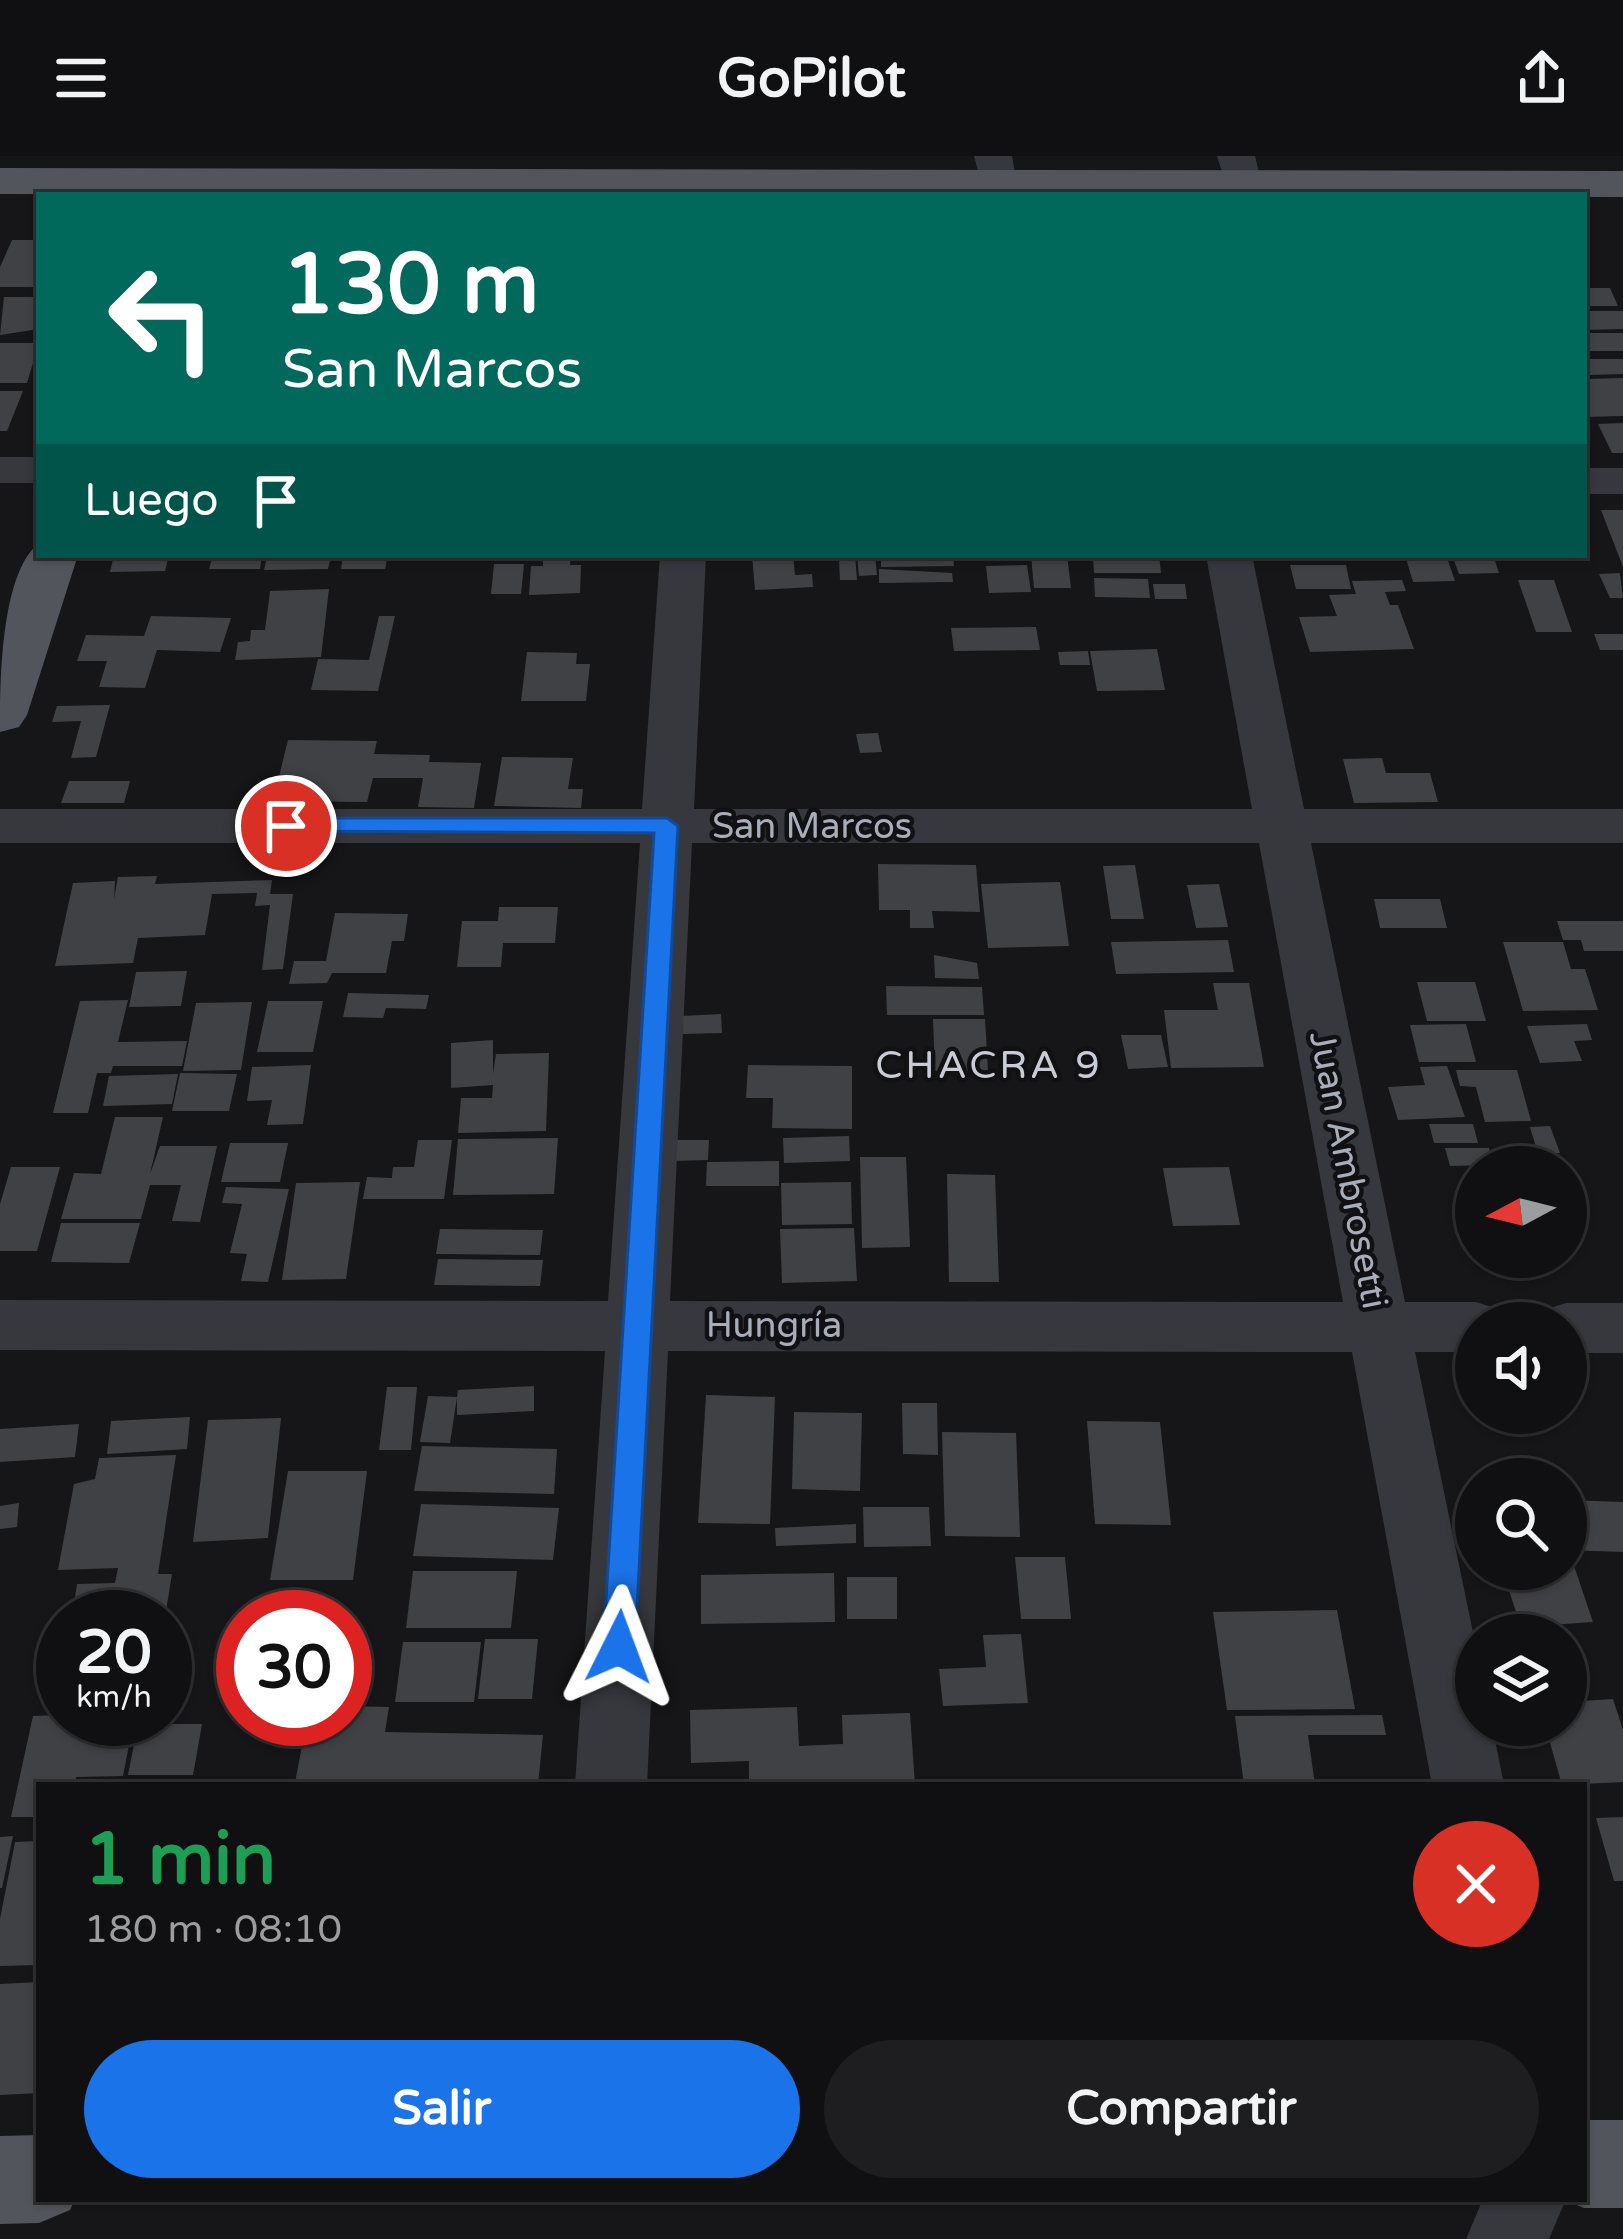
<!DOCTYPE html>
<html lang="es">
<meta charset="utf-8">
<style>
:root{--surface:#101012;--page:#1e1e20;--text:#f1f3f6;--muted:#9c9d9f;--line:#303032;--accent:#1a73e8}
body{margin:0;font-family:"Varela Round",sans-serif;background:var(--page);color:var(--text);height:100vh;display:flex;flex-direction:column;font-size:45px;white-space:nowrap}
*{box-sizing:border-box;margin:0}
p{font-size:39px;color:var(--muted)}
.icon{flex:none;width:66px;height:66px;fill:none;stroke:currentColor;stroke-width:2;stroke-linecap:round;stroke-linejoin:round}
.map{position:relative;flex:1;overflow:hidden}
.sheet{position:absolute;left:36px;top:1626px;width:1551px;height:420px;display:flex;flex-direction:column;background:var(--surface);border-radius:0px;box-shadow:0 3px 9px #0004,0 0 0 3px var(--line)}
.sheet>*{flex:none}
.hud{position:absolute;left:36px;top:36px;width:1551px;height:366px;border-radius:0px;box-shadow:0 3px 9px #0004,0 0 0 3px var(--line);background:#00695c;color:#fff;overflow:hidden}
.needle{width:78px;rotate:263deg}
.fabs{position:absolute;left:1455px;top:990px;display:grid;gap:24px}
.fabs a{display:grid;place-items:center;width:132px;height:132px;border-radius:50%;background:var(--surface);box-shadow:0 3px 9px #0004,0 0 0 3px var(--line);font-size:60px}
.speed{position:absolute;left:36px;top:1434px;display:flex;gap:24px;font-size:60px;font-weight:700;text-align:center}
.speed>*{display:grid;place-content:center;width:156px;height:156px;border-radius:50%;background:var(--surface);box-shadow:0 3px 9px #0004,0 0 0 3px var(--line);line-height:1}
.speed small{font-size:30px;font-weight:400}
.speed .limit{border:18px solid #d22;background:#fff;color:#111}
.pin{position:absolute;display:grid;place-items:center;width:102px;height:102px;color:#fff;margin:-51px;border:6px solid #fff;border-radius:50%;box-shadow:0 3px 12px #0007}
.me{position:absolute;width:132px;margin:-66px;rotate:3deg;stroke-linejoin:round;filter:drop-shadow(0 0 9px #0008)}
.turn{display:flex;align-items:center;gap:42px;height:252px;padding:0 48px;font-size:54px}
.turn .icon{width:156px;height:156px;stroke-width:2.5}
.turn b{display:block;font-size:84px;line-height:102px}
.then{display:flex;align-items:center;height:114px;padding:0 48px;background:#0003;gap:24px;font-size:45px}
.round{display:grid;place-items:center;flex:none;width:126px;height:126px;border-radius:63px;background:var(--page)}
.headline{display:flex;align-items:center;justify-content:space-between;height:204px;padding:0 48px}
h1{font-size:72px;font-weight:700;line-height:90px;color:#1e9e55}
.cta{display:flex;gap:24px;margin-top:auto;padding:24px 48px}
.cta a{flex:1;height:138px;border-radius:72px;background:var(--accent);color:#fff;font-size:48px;font-weight:700;line-height:138px;text-align:center}
.cta a+a{background:var(--page);color:var(--text)}
header{display:flex;justify-content:space-between;align-items:center;height:156px;padding:0 48px;background:var(--surface);font-size:54px;font-weight:700}
.map>svg:first-child{display:block}
</style>
<header><svg class="icon" aria-label="menu" viewBox="0 0 24 24"><path d="M4 6h16M4 12h16M4 18h16"/></svg>GoPilot<svg class="icon" aria-label="share" viewBox="0 0 24 24"><path d="M12 15V3M7 8l5-5 5 5M5 13v7h14v-7"/></svg></header>
<div class="map">
<svg width="1623" height="2083" viewBox="0 0 1623 2083">
<rect width="100%" height="100%" fill="#161618"/>
<path fill="#404145" d="M12,84H39V131H0V111Z
M1584,132H1610L1618,150H1584Z
M4,141H39V173L0,179Z
M1584,155H1623V173L1584,174Z
M1584,177H1623V195H1584Z
M0,187H39L27,227H0Z
M1584,203H1623V218L1590,219Z
M1623,222V260L1584,261V223Z
M0,235H23L7,275H0Z
M1623,267V297H1612L1598,268Z
M1601,354H1623V411Z
M114,399H169L165,415L110,416Z
M213,399H262L260,413H209Z
M343,399H388L385,413H341Z
M543,399H571L570,409H581L580,437L529,439L531,410H543Z
M752,399H793L795,419L812,418L813,431L755,434Z
M802,399H855L857,424H840L839,404L802,405Z
M857,399H875L877,419L859,420Z
M881,399H953L954,410L881,411Z
M1031,399H1067L1071,432H1034Z
M1093,399H1159L1161,417H1094Z
M1405,399H1446L1455,425L1413,426Z
M1452,399H1493L1499,417L1459,418Z
M331,400L328,413L264,414L267,401Z
M494,408H524L521,438H491Z
M1027,409L1031,436L989,437L986,410Z
M1290,409H1346L1351,433H1296Z
M879,413L952,417L953,426L879,427Z
M1620,417L1623,442H1610L1599,418Z
M1094,422L1148,423L1150,442L1095,441Z
M1402,424L1406,435L1385,436L1390,449H1398L1414,493L1310,496L1299,461L1337,460L1329,439L1356,438L1352,425Z
M1518,424H1554L1572,476H1536Z
M1153,428H1185L1187,443H1155Z
M329,433L321,501L235,504L238,486L250,485L251,474H265L270,435Z
M151,460L231,462L220,496L157,494L145,532L99,531L107,505H77L86,479L144,480Z
M379,460H395L378,535L311,534L318,503L369,504Z
M1036,471L1040,494L954,495L951,472Z
M1594,478H1623V494H1600Z
M1157,493L1165,534L1097,535L1090,495Z
M1088,495L1090,509H1060L1058,496Z
M527,496L577,497L576,508H590L586,545H521Z
M110,549L96,601L71,602L81,565L52,566L57,550Z
M878,577L882,596L860,597L856,578Z
M288,584L377,585L374,598L430,599L429,606L481,607L474,652L418,651L423,622H373L367,646L273,645Z
M502,601L573,602L568,633H583L581,652L494,650Z
M1382,602L1386,617H1430L1438,646L1354,647L1343,603Z
M69,625H130L124,647H61Z
M878,708L976,709L980,756L932,755L934,772H910V754H879Z
M1135,709L1144,763H1111L1103,710Z
M157,720L155,728L272,724L270,738H293L283,813L262,814L270,749L255,750L257,737L212,738L205,779L138,782L133,807L55,810L73,727L115,725L114,743L118,721Z
M1060,726L1069,790L988,792L981,728Z
M1219,728L1228,771L1196,772L1187,729Z
M1374,743H1440L1447,772H1380Z
M499,751H558L555,787H503L501,811H457L462,765H498Z
M335,757L408,758L404,785H392L386,817H332L327,827L289,828L294,805H326Z
M1557,765H1623V795H1584L1581,784H1563Z
M1228,784L1234,816L1116,818L1111,786Z
M1503,786H1563L1571,813H1585L1598,854L1523,855Z
M934,799L977,807L979,823L935,822Z
M187,815L181,850L129,851L136,816Z
M1417,826H1475L1486,865H1427Z
M1213,827H1249L1264,911L1171,912L1164,854H1218Z
M886,830L982,831L984,859H887Z
M348,837L429,839L426,853L386,852L383,862L343,861Z
M128,844L118,886L187,885L182,910H113L111,917H97L88,957H53L80,845Z
M268,845H323L313,896H257Z
M252,846L241,914L183,915L196,847Z
M721,858L722,877L683,878L682,860Z
M933,863H985L988,915H935Z
M1466,868L1476,906H1419L1410,869Z
M1587,868L1592,884L1574,885L1582,905L1540,907L1527,870Z
M1121,879H1161L1168,911L1128,913Z
M493,884V918L496,898L549,897L546,975L458,977L461,942H492L493,929L451,932V887Z
M311,909L303,968L267,969L272,944L247,945L252,911Z
M748,909L852,910V973L772,972L773,942H746Z
M1447,910L1465,961L1398,964L1388,931L1425,929L1420,911Z
M1456,914H1517L1531,965L1485,966L1476,931L1460,930Z
M180,917L237,918L229,955H172Z
M178,918L172,948L103,950L109,920Z
M115,961H163L150,1018L160,990H217L200,1066L172,1065L181,1029H150L141,1063H61L74,1017L101,1018Z
M1429,968H1473L1478,987H1434Z
M1550,970L1560,997L1538,998L1530,971Z
M849,980L850,1005L784,1007L783,982Z
M558,982L554,1038L453,1039L458,983Z
M418,984H452L444,1043H363L367,1021L392,1022L393,1011H414Z
M673,984H709L708,1004L672,1005Z
M230,987H288L280,1026H221Z
M1445,992H1489L1493,1009L1450,1010Z
M860,1001H906L910,1091L862,1092Z
M779,1005V1030H706L707,1006Z
M11,1011H60L37,1095H0V1048Z
M1229,1011L1240,1069L1173,1070L1163,1012Z
M947,1018L995,1019L999,1126H949Z
M360,1026L346,1123L282,1124L296,1027Z
M851,1026L852,1068L782,1069L781,1027Z
M226,1031L289,1033L268,1126L241,1125L247,1098L230,1097L242,1048L222,1047Z
M61,1067H140L129,1107L51,1106Z
M854,1072L857,1125L782,1127L780,1073Z
M440,1073L543,1074L540,1099L436,1098Z
M438,1103L543,1104L540,1130L434,1129Z
M534,1230V1255L457,1259V1241L450,1287L420,1286L428,1240L457,1241L458,1234Z
M387,1231H417L411,1294H379Z
M706,1239L775,1241L770,1368L698,1367Z
M902,1247H937L938,1299L903,1298Z
M794,1256L862,1257L860,1335L792,1333Z
M190,1261L187,1293L107,1298L111,1265Z
M281,1262L268,1382L193,1386L208,1264Z
M1087,1265L1160,1266L1171,1369L1095,1368Z
M79,1268L75,1301L0,1306V1273Z
M942,1276L1016,1277L1020,1381L945,1380Z
M422,1290L557,1293L554,1338L414,1335Z
M176,1299L158,1418H172L165,1461H72L77,1428L115,1427L118,1412L58,1414L74,1328L95,1323L99,1302Z
M288,1315H367L353,1424H270Z
M1566,1344L1623,1346V1396L1566,1394Z
M19,1347L17,1371L0,1373V1350Z
M421,1348L559,1352L553,1404L413,1400Z
M863,1351H929L931,1390L864,1391Z
M856,1368V1387L776,1390L775,1372Z
M1015,1401H1065L1071,1463H1021Z
M1572,1404L1593,1466L1521,1471L1502,1413H1566V1405Z
M413,1415H517L511,1472H406Z
M834,1417L835,1466L701,1468V1419Z
M847,1421H897V1463H847Z
M1337,1454L1355,1553L1227,1554L1213,1456Z
M1021,1478L1028,1547L943,1550L939,1513L986,1511L983,1479Z
M485,1483H538L532,1543H478Z
M403,1486H481L474,1546H395Z
M1613,1543L1623,1574V1626L1562,1629L1545,1569H1566V1546Z
M345,1550L389,1551L385,1576L543,1579L538,1629L295,1627L307,1563H345Z
M797,1551L799,1590L843,1588L842,1559L910,1557L915,1629H749V1605L691,1607L690,1554Z
M63,1559V1563H134L123,1620L76,1621L75,1629H39V1661H11L33,1560Z
M1382,1559L1386,1579H1308L1315,1629H1244L1235,1560Z
M138,1568H202L193,1619H128Z
M1623,1661V1725H1614L1596,1662Z
M13,1680L2,1732H0V1681Z
M39,1685V1809L0,1810V1763L15,1686Z
M39,1826V1937L0,1939V1828Z"/>
<g fill="none" stroke-linecap="round" stroke-linejoin="round">
<path fill="#37383d" fill-rule="evenodd" d="M974,0H1012L1017,29L1012,37H984Z
M1217,0H1255L1262,29L1257,37H1229Z
M0,301H39V327H0Z
M1584,312H1623V338H1584Z
M660,399H706L694,653H1252L1206,399H1252L1304,653H1623V687H1311L1405,1146H1476L1498,1153L1505,1167H1476V1196H1415L1476,1491V1569H1492L1504,1629H1432L1352,1196L668,1195L647,1629H575L605,1195L0,1194V1144L608,1145L640,687H0V653H642ZM692,687H1259L1343,1146L670,1145Z
M1566,1147H1623V1197H1566V1167H1537L1544,1154Z
M1483,2043H1566L1549,2083H1466Z"/>
<path fill="#53555c" fill-rule="evenodd" d="M0,12L1623,15V41L0,38Z
M39,387V399H78L27,559L19,571L0,576C0,528 0,418 39,387Z
M1584,1964H1623V2052H1584L1562,2043H1584Z
M39,1979V2043H75L70,2054L39,2067L0,2068V1980Z"/>
</g>
<path fill="#1a73e8" stroke="#114b97" stroke-width="3" d="M286,662H667L678,670L635,1491L630,1501L619,1505L608,1501L603,1491L654,677L277,675L274,670Z"/>
<g text-anchor="middle" dominant-baseline="central" stroke-width="9" stroke-linejoin="round" paint-order="stroke">
<g font-size="36" fill="#a8adb8" stroke="#111113">
<text x="812" y="670">San Marcos</text>
<text transform="translate(1348 1014) rotate(79)">Juan Ambrosetti</text>
<text x="774" y="1169">Hungría</text>
</g>
<g font-size="39" letter-spacing="3" fill="#c9ccd4" stroke="#111113">
<text x="989" y="909">CHACRA 9</text>
</g>
</g>
</svg>
<div class="fabs">
<a><svg class="needle" viewBox="-14 -14 28 28"><path d="M0-13l5 13h-10z" fill="#e53935"/><path d="M0 13l5-13h-10z" fill="#9c9d9f"/></svg></a>
<a><svg class="icon" aria-label="sound" viewBox="0 0 24 24"><path d="M4 9h4l5-4v14l-5-4H4zM17 9q2 3 0 6"/></svg></a>
<a><svg class="icon" aria-label="search" viewBox="0 0 24 24"><circle cx="10" cy="10" r="6"/><path d="M15 15l6 6"/></svg></a>
<a><svg class="icon" aria-label="layers" viewBox="0 0 24 24"><path d="M12 4l9 5-9 5-9-5zM3 14l9 5 9-5"/></svg></a>
</div>
<div class="speed"><div>20<small>km/h</small></div><div class="limit">30</div></div>
<div class="pin" style="left:286px;top:670px;background:#d93025"><svg class="icon" aria-label="arrive" viewBox="0 0 24 24"><path d="M6 21V4h12l-3 4 3 4H6"/></svg></div>
<svg class="me" style="left:619px;top:1491px" viewBox="-20 -20 40 40"><path d="M0-17L14 15 0 8-14 15z" fill="#1a73e8" stroke="#fff" stroke-width="4"/></svg>
<div class="hud">
<div class="turn"><svg class="icon" aria-label="left" viewBox="0 0 24 24"><path d="M17 20v-9H6M10 6l-5 5 5 5"/></svg><div><b>130 m</b>San Marcos</div></div>
<div class="then">Luego<svg class="icon" aria-label="arrive" viewBox="0 0 24 24"><path d="M6 21V4h12l-3 4 3 4H6"/></svg></div>
</div>
<section class="sheet">
<div class="headline"><div><h1>1 min</h1><p>180 m · 08:10</p></div><a class="round" style="background:#d93025;color:#fff"><svg class="icon" aria-label="close" viewBox="0 0 24 24"><path d="M6 6l12 12M18 6L6 18"/></svg></a></div>
<div class="cta"><a>Salir</a><a>Compartir</a></div>
</section>
</div>
